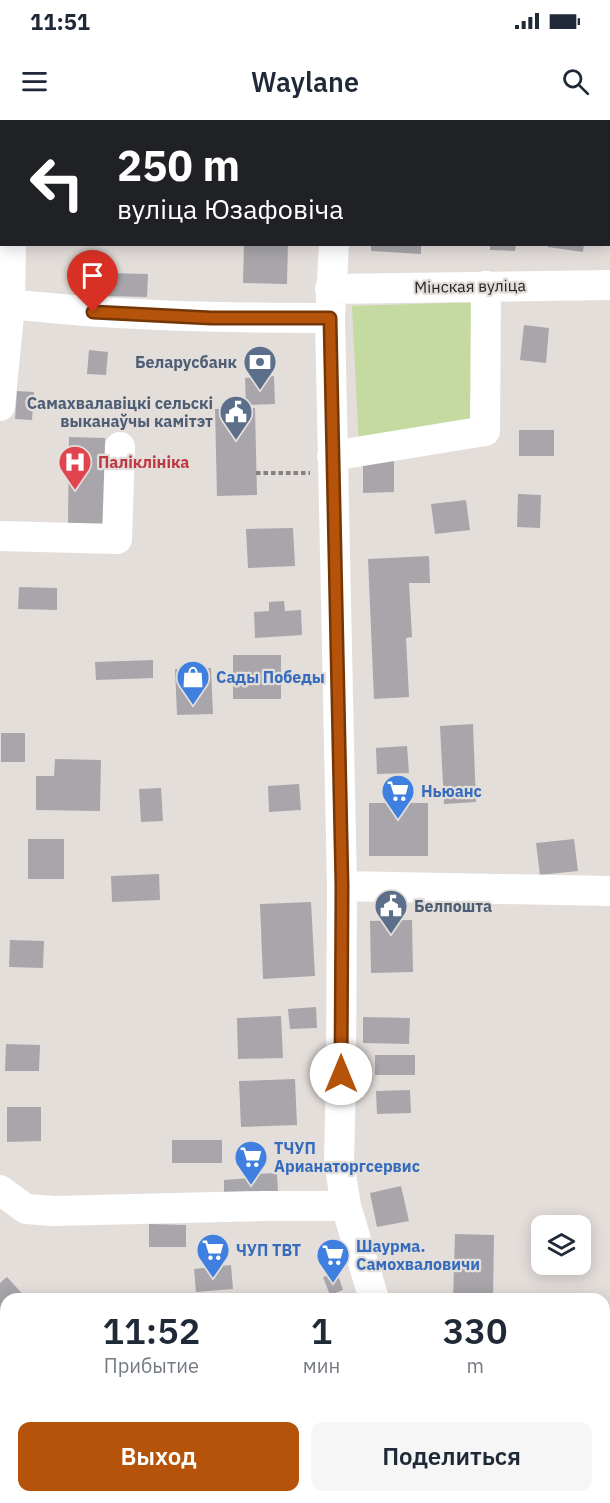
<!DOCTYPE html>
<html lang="ru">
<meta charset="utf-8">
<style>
:root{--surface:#fff;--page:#f6f6f7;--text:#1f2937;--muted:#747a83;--accent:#b45309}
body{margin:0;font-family:"IBM Plex Sans",sans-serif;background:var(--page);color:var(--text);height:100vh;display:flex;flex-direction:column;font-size:22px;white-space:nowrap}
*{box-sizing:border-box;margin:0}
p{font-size:20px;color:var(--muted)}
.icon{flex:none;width:33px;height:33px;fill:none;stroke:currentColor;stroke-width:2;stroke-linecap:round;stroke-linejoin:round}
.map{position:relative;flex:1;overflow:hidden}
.side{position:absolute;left:0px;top:1173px;width:610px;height:210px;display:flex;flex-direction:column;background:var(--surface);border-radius:18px 18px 0 0;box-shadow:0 3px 15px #0003}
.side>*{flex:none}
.banner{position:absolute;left:0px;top:0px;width:610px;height:126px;box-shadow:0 3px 15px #0003;background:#202124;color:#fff;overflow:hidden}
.buttons{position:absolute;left:531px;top:1095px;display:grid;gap:12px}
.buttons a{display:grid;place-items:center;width:60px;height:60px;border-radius:12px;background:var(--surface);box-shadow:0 3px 15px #0003;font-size:30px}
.pin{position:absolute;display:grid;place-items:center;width:51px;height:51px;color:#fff;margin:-62px -26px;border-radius:50% 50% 50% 0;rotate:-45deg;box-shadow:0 0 6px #0007}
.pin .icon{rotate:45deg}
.me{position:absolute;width:66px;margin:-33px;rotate:0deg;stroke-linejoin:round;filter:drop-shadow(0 0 4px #0008)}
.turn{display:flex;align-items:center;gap:21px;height:126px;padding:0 18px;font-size:27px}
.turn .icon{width:78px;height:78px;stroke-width:2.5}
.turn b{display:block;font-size:42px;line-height:51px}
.eta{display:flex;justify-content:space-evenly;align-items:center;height:102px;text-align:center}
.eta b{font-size:36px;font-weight:600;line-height:42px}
.button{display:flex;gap:12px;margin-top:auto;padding:12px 18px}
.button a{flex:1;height:69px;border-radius:12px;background:var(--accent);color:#fff;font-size:24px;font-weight:600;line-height:69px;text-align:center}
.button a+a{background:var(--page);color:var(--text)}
.status{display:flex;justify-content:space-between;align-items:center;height:42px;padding:0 30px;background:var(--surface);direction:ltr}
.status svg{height:16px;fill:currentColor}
header{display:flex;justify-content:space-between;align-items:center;height:78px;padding:0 18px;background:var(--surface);font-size:27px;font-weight:600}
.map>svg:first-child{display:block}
</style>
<div class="status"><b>11:51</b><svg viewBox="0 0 49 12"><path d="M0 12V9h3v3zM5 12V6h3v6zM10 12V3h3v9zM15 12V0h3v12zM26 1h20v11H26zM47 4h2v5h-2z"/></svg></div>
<header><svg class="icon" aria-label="menu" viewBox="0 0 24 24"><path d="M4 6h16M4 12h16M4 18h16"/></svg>Waylane<svg class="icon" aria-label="search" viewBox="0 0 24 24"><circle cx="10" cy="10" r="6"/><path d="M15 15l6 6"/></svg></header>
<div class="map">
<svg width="610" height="1383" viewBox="0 0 610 1383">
<rect width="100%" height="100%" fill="#e4dedb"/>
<path fill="#c4daa0" d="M478,182L472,305L359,325L352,186Z"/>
<path fill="#a8a6aa" d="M244,124H288L287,164L243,163Z
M371,124H421V134L371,131Z
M490,124H516L515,131L490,130Z
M548,124H584L583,132L548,127Z
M108,153L148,154L147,177L107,176Z
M524,205L549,208L546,243L520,240Z
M89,230L108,232L106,255L87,254Z
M274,256L275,284L246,285L245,258Z
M17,271L34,272L32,300L15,299Z
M255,288L257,375L217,376L215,289Z
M519,310H554V336H519Z
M69,317L105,318L104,404H68Z
M394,340V372L363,373V341Z
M518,374L541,375L540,408L517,407Z
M466,380L470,410L435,414L431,384Z
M293,408L295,446L248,448L246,409Z
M429,436L430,463H409L412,517L406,518L409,577L374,579L368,439Z
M19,467L57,468V490L18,489Z
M284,481L285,491L301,490L302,515L255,518L254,492L269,491V482Z
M233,535H281V579H233Z
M153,540V558L96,560L95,542Z
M211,548L213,594L177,595L175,549Z
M473,604L476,682L444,684L440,606Z
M1,613H25V642H1Z
M407,626L409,653L377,654L376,628Z
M55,639L101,640L100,691L36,690V656H54Z
M299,664L301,690L269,692L268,666Z
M161,668L163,701L141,702L139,669Z
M369,683H428V736H369Z
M28,719H64V759H28Z
M574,719L578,751L540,755L536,723Z
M159,754L160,780L112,782L111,756Z
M311,782L315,856L263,859L260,784Z
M412,800L413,852L371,853L370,801Z
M10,820L44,821L43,848L9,847Z
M316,887L317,908L290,909L288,889Z
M281,896L283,938L238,939L237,898Z
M363,897L410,898L409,924L363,923Z
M6,924L40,925L39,951H5Z
M375,935H415V955H375Z
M295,959L297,1005L241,1007L239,961Z
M410,970L411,993L377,994L376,971Z
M7,987H41V1021L7,1022Z
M172,1020H222V1043H172Z
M277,1053L278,1072L224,1075V1060L250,1058L251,1054Z
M401,1066L409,1101L377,1107L370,1073Z
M149,1104L186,1105V1127H149Z
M455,1114L494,1115L493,1179H453Z
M231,1145L233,1169L196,1172L194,1149Z
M337,1152L343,1170L330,1175L323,1157Z
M7,1157L27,1179H6V1229L0,1235V1163Z
M71,1377H93L98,1383H65Z"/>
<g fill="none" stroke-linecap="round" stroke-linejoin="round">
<path stroke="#84807e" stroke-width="4" stroke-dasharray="4.5 3" stroke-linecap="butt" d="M256,353H310
M158,1383L162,1377"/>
<path stroke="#fff" stroke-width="30" d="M16,2V0
M345,2V0
M334,124L330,198L342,766L341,954L339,1042L346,1086L374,1179
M330,169L610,165
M0,183C110,196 220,198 330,198
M0,286L10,185L11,124
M332,336L485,311L486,166
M0,416L117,419L120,327
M342,766L610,771
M0,1070L26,1089L54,1091L261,1086H346
M452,1377L455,1383"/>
</g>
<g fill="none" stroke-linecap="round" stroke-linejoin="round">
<g stroke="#753606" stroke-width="15">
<path id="route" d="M93,192L211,198H330L342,766L341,954"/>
</g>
<use href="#route" stroke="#b45309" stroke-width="10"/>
</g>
<defs>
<g id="bank-pin" transform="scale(1.725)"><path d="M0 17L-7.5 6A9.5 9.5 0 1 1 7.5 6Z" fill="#5c6f8a" stroke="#e4dedb"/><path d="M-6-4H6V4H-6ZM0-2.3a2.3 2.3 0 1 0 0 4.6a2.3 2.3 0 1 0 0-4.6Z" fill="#fff"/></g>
<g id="civic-pin" transform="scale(1.725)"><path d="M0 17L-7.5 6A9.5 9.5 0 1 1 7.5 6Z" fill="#5c6f8a" stroke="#e4dedb"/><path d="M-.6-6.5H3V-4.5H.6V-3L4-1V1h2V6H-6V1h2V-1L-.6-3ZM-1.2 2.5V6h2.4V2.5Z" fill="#fff"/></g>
<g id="hospital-pin" transform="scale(1.725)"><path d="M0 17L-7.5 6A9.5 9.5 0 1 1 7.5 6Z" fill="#e0444e" stroke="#e4dedb"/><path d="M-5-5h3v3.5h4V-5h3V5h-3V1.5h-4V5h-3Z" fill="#fff"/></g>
<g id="shop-pin" transform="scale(1.725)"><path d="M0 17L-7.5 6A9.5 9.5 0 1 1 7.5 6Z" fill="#3f7fe0" stroke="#e4dedb"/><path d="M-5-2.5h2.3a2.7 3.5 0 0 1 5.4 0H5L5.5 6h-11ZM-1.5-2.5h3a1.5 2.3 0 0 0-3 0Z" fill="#fff"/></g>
<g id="supermarket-pin" transform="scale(1.725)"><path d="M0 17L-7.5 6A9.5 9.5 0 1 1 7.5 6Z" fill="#3f7fe0" stroke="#e4dedb"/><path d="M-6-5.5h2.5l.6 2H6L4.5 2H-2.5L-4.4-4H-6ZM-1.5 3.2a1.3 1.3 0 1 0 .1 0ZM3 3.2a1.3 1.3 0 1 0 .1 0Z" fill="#fff"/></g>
</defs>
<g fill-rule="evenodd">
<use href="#bank-pin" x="260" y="242"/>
<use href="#civic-pin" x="236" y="292"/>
<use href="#hospital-pin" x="75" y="342"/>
<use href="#shop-pin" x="193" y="557"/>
<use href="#supermarket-pin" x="398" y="671"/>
<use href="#civic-pin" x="391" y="786"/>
<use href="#supermarket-pin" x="251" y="1037"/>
<use href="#supermarket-pin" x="213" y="1130"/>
<use href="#supermarket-pin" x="333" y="1135"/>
</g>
<g text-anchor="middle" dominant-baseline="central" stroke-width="4.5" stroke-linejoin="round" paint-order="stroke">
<g font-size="16" fill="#262423" stroke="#e4dedb">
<text transform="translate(470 166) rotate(-1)">Мінская вуліца</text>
</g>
<g font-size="16" font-weight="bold" fill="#4e5e75" stroke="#e4dedb" text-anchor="end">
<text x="237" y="242">Беларусбанк</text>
<text x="213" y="283">Самахвалавіцкі сельскі<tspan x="213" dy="18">выканаўчы камітэт</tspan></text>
<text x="414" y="786" text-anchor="start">Белпошта</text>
</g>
<g font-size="16" font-weight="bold" fill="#be3a42" stroke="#e4dedb" text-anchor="start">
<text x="98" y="342">Паліклініка</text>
</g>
<g font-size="16" font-weight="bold" fill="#366cbe" stroke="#e4dedb" text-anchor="start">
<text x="216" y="557">Сады Победы</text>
<text x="421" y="671">Ньюанс</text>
<text x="274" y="1028">ТЧУП<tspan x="274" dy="18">Арианаторгсервис</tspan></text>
<text x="356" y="1126">Шаурма.<tspan x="356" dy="18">Самохваловичи</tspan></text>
<text x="236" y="1130">ЧУП ТВТ</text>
</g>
</g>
</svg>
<div class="buttons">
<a><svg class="icon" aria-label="layers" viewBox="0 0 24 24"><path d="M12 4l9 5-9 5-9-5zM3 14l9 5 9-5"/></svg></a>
</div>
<div class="pin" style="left:93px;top:192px;background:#d93025"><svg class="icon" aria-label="arrive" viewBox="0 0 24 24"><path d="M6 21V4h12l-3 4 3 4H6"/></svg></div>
<svg class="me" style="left:341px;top:954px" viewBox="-20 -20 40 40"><circle r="19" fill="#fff"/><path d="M0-13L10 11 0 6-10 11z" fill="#b45309"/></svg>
<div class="banner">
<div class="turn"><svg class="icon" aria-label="left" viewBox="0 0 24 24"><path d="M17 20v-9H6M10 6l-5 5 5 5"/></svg><div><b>250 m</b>вуліца Юзафовіча</div></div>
</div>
<section class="side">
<div class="eta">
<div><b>11:52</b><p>Прибытие</p></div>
<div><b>1</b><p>мин</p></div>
<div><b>330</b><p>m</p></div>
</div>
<div class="button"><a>Выход</a><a>Поделиться</a></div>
</section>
</div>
